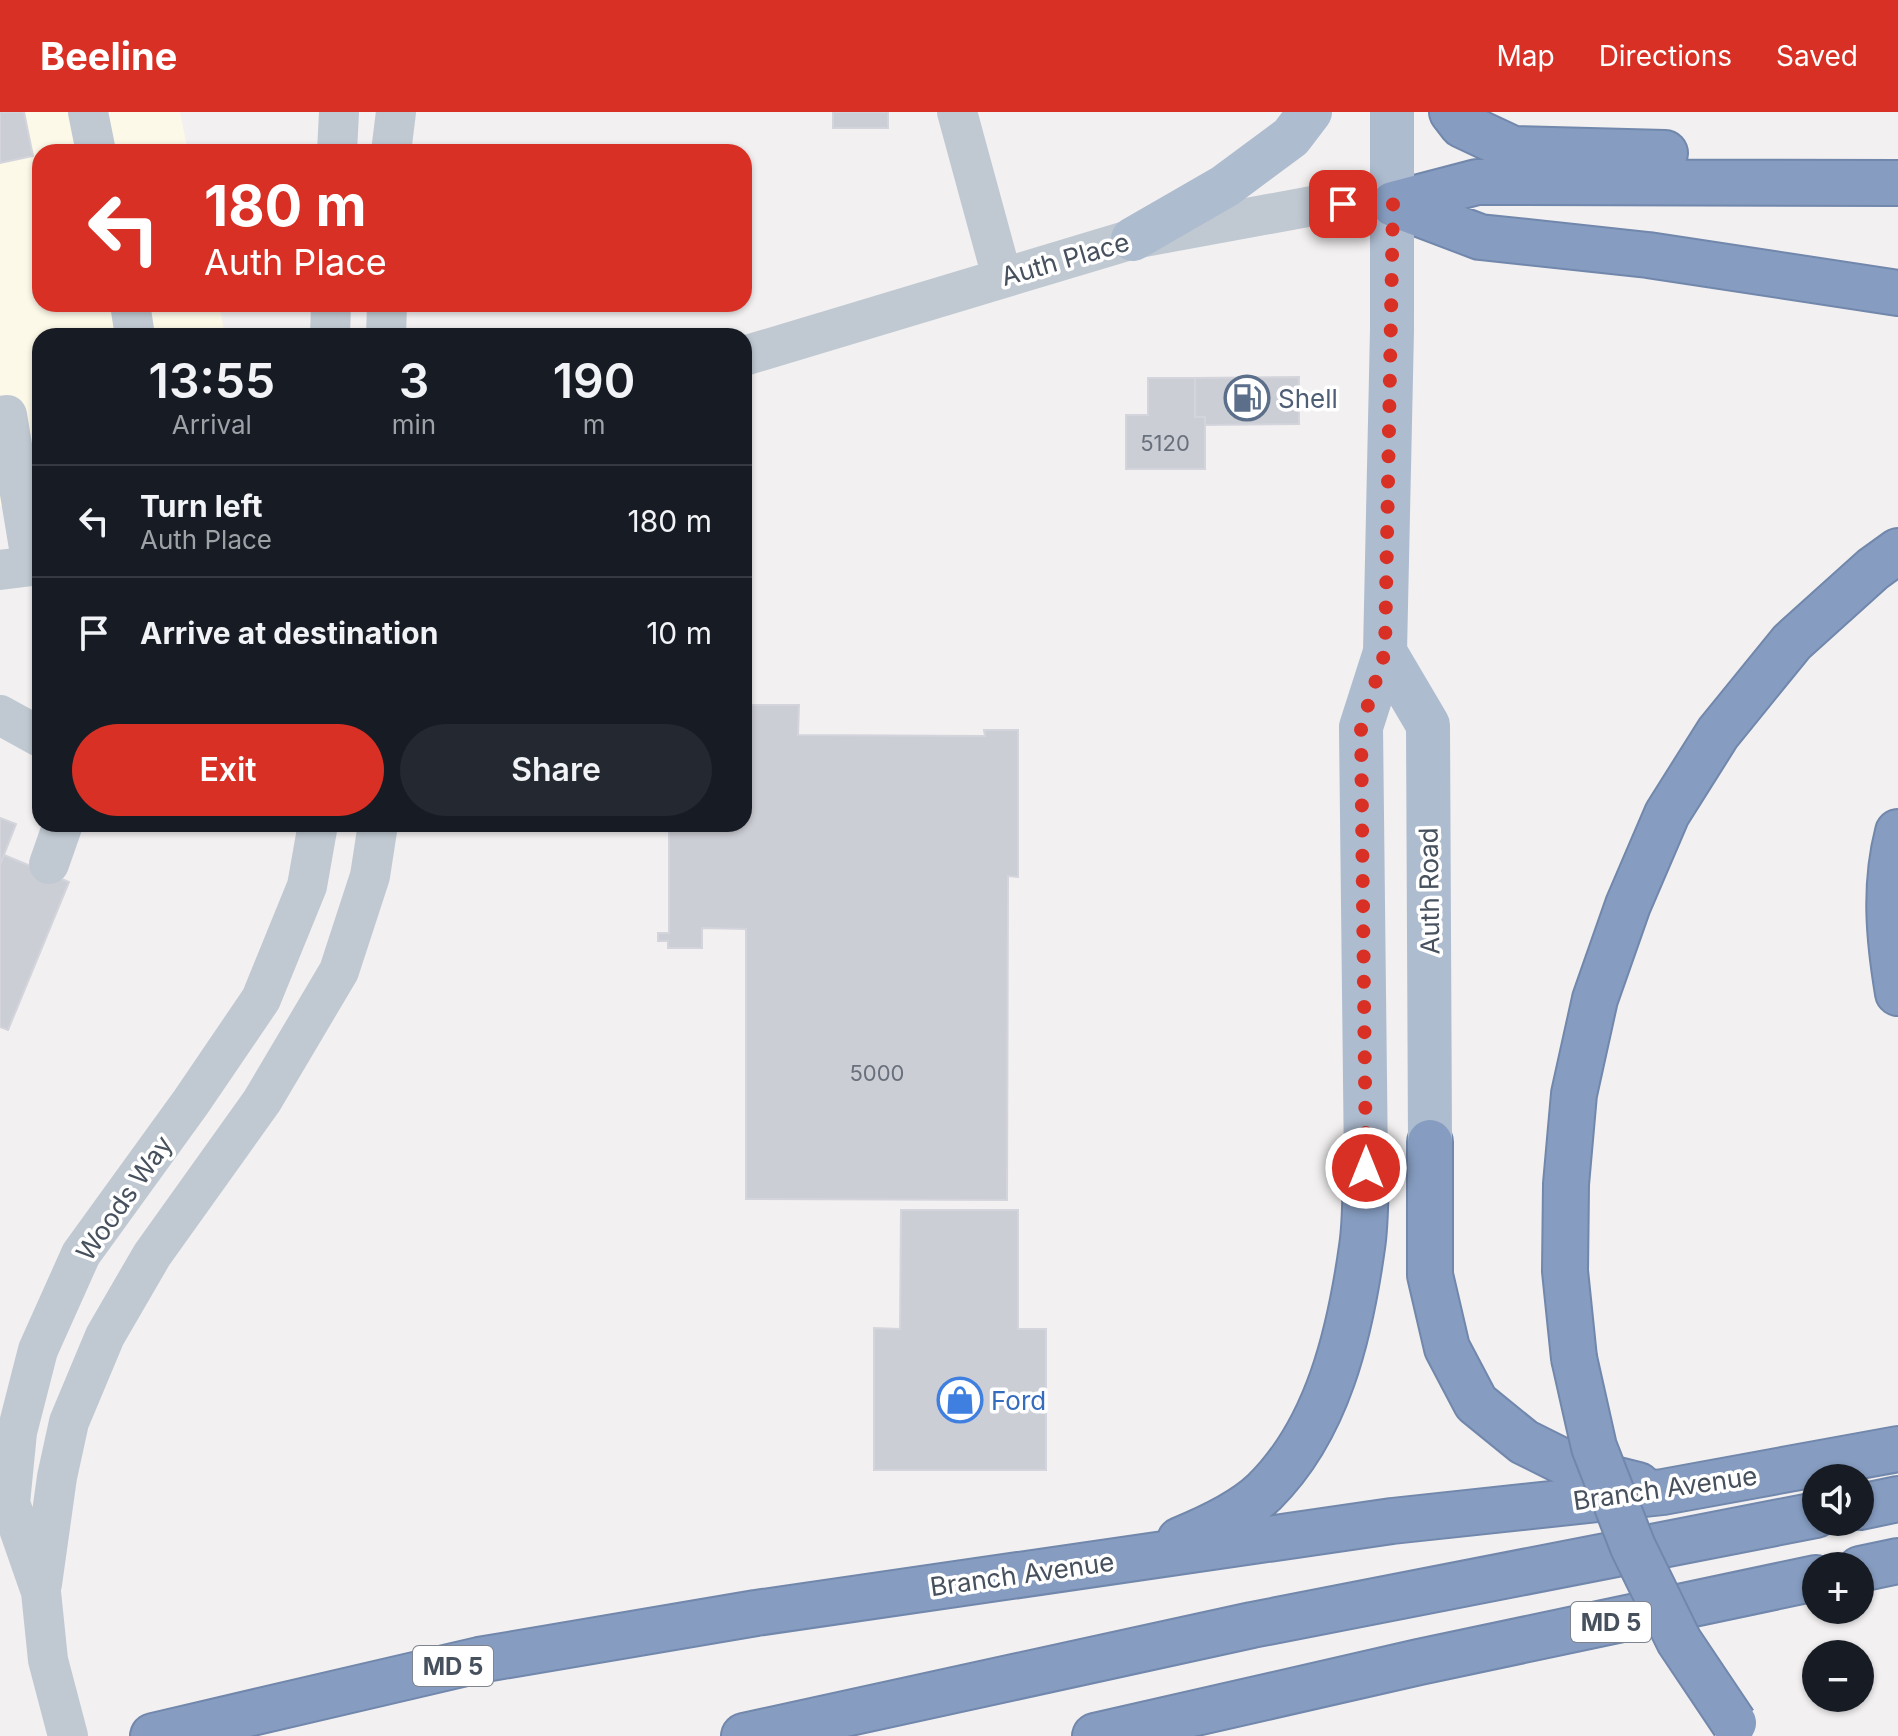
<!DOCTYPE html>
<meta charset="utf-8">
<style>
:root{--surface:#171b24;--page:#242831;--text:#f1f3f6;--muted:#9ea1a6;--line:#363941;--accent:#d93025}
body{margin:0;font-family:Inter,sans-serif;background:var(--page);color:var(--text);height:100vh;display:flex;flex-direction:column;font-size:30px;white-space:nowrap}
*{box-sizing:border-box;margin:0}
p{font-size:26px;color:var(--muted)}
.icon{flex:none;width:44px;height:44px;fill:none;stroke:currentColor;stroke-width:2;stroke-linecap:round;stroke-linejoin:round}
.map{position:relative;flex:1;overflow:hidden}
.details{position:absolute;left:32px;top:216px;width:720px;height:504px;display:flex;flex-direction:column;background:var(--surface);border-radius:24px;box-shadow:0 2px 6px #0004}
.details>*{flex:none}
.top-card{position:absolute;left:32px;top:32px;width:720px;height:168px;border-radius:24px;box-shadow:0 2px 6px #0004;background:#d93025;color:#fff;overflow:hidden}
.tools{position:absolute;left:1802px;top:1352px;display:grid;gap:16px}
.tools a{display:grid;place-items:center;width:72px;height:72px;border-radius:50%;background:var(--surface);box-shadow:0 2px 6px #0004;font-size:40px}
.pin{position:absolute;display:grid;place-items:center;width:68px;height:68px;color:#fff;margin:-34px;border-radius:16px;box-shadow:0 4px 12px #0006}
.me{position:absolute;width:88px;margin:-44px;rotate:0deg;stroke-linejoin:round;filter:drop-shadow(0 0 6px #0008)}
.turn{display:flex;align-items:center;gap:28px;height:168px;padding:0 40px;font-size:36px}
.turn .icon{width:104px;height:104px;stroke-width:2.5}
.turn b{display:block;font-size:56px;line-height:68px}
.eta{display:flex;justify-content:space-evenly;align-items:center;height:136px;text-align:center}
.eta b{font-size:48px;font-weight:600;line-height:56px}
.cta{display:flex;gap:16px;margin-top:auto;padding:16px 40px}
.cta a{flex:1;height:92px;border-radius:48px;background:var(--accent);color:#fff;font-size:32px;font-weight:600;line-height:92px;text-align:center}
.cta a+a{background:var(--page);color:var(--text)}
ul{padding:0;list-style:none}
li{display:flex;align-items:center;gap:24px;height:112px;padding:0 40px;border-top:2px solid var(--line)}
li div{flex:1}
li b{display:block;font-size:30px}
li em{font-style:normal}
header{display:flex;align-items:center;gap:48px;box-sizing:border-box;height:112px;padding:0 40px;background:var(--accent);color:#fff}
header strong{font-size:38px}
nav{display:flex;gap:44px;margin-inline-start:auto;font-size:28px}
.map>svg:first-child{display:block}
</style>
<header>
<strong>Beeline</strong>
<nav><a>Map</a><a>Directions</a><a>Saved</a></nav>
</header>
<div class="map">
<svg width="1898" height="1624" viewBox="0 0 1898 1624">
<rect width="100%" height="100%" fill="#f2f0f0"/>
<path fill="#fdf9e9" d="M0,0H180L188,40H40V192H219L225,224H40V390L0,394Z"/>
<path fill="#ccced5" stroke="#d4d5dc" stroke-width="2" d="M0,0H24L33,44L0,51Z
M833,0H888V16H833Z
M1299,265V312L1205,313V305H1195V266Z
M1148,266H1195V305H1205V357H1126V303H1148Z
M747,593H799L798,623L985,624L984,618H1018V765L1008,764L1007,1088L746,1087V817L702,816V836H668V829H658V821H669V712H744V622H747Z
M0,706L16,712L0,753Z
M4,743L69,770L8,918L0,915V753Z
M901,1098H1018V1217H1046V1358H874V1216L900,1217Z"/>
<g fill="none" stroke-linecap="round" stroke-linejoin="round">
<g stroke="#7187ac" stroke-width="48">
<path id="highway" d="M1452,0L1462,13L1513,37L1665,41
M1393,92L1480,125L1648,143L1898,181
M1393,92L1477,70L1898,71
M1898,720C1884,774 1889,827 1898,881
M1430,1030V1163L1447,1236L1476,1291L1524,1330L1582,1359L1638,1373
M1574,1246L1565,1159L1566,1072L1574,982L1595,887L1628,793L1667,702L1718,621L1792,530L1873,457L1898,439
M1860,1395L1898,1387
M1180,1428C1207,1417 1243,1400 1264,1380C1328,1317 1350,1221 1362,1135C1366,1109 1365,1082 1366,1056
M1860,1457L1898,1449
M153,1624L479,1548L756,1501L1392,1409L1663,1380L1898,1337
M744,1624L1252,1513L1816,1403
M1095,1624L1419,1550L1816,1466"/>
</g>
<path stroke="#c0c9d2" stroke-width="40" d="M88,0L96,40
M957,0L1002,165
M337,40L339,0
M391,40L396,0
M130,192L135,224
M330,224L331,192
M386,224L387,192
M744,244L1133,127L1318,93L1393,92
M0,304L7,303L32,454
M0,458L40,453
M0,603L40,625
M49,752L63,712
M42,1472L57,1365L69,1310L105,1224L152,1143L262,989L339,859L370,764L378,712
M68,1624L48,1548L41,1480L10,1391L17,1320L38,1238L81,1142L191,990L261,887L307,774L318,712"/>
<path stroke="#aebcd0" stroke-width="44" d="M1133,127L1225,74L1291,25L1310,0
M1385,540L1428,613L1430,1030
M1366,1056L1361,615L1385,540L1392,218V0"/>
<use href="#highway" stroke="#869dc1" stroke-width="44"/>
<g stroke="#7187ac" stroke-width="48" stroke-linecap="butt">
<path id="highway-bridge" d="M1574,1246L1594,1335L1633,1435L1679,1529L1734,1611"/>
</g>
<use href="#highway-bridge" stroke="#869dc1" stroke-width="44"/>
</g>
<g fill="none" stroke-linecap="round" stroke-linejoin="round">
<path stroke="#d93025" stroke-width="14" stroke-dasharray="0 25.2" d="M1343,92H1393L1385,540L1361,615L1366,1056"/>
</g>
<defs>
<g id="fuel-ring" transform="scale(2.3)"><circle r="9.5" fill="#fff" stroke="#5c6f8a" stroke-width="1.5"/><path d="M-5.5-6h7V0h2V4h1.3V-2.5L3-4.5l.8-.8L6-3V5H2.5V1h-1V6h-7ZM-4.2-4.7v3.2H.2V-4.7Z" fill="#5c6f8a"/></g>
<g id="shop-ring" transform="scale(2.3)"><circle r="9.5" fill="#fff" stroke="#3f7fe0" stroke-width="1.5"/><path d="M-5-2.5h2.3a2.7 3.5 0 0 1 5.4 0H5L5.5 6h-11ZM-1.5-2.5h3a1.5 2.3 0 0 0-3 0Z" fill="#3f7fe0"/></g>
</defs>
<g fill-rule="evenodd">
<use href="#fuel-ring" x="1247" y="286"/>
<use href="#shop-ring" x="960" y="1288"/>
</g>
<g text-anchor="middle" dominant-baseline="central" stroke-width="7" stroke-linejoin="round" paint-order="stroke">
<g font-size="22" fill="#68707c">
<text x="1165" y="331">5120</text>
<text x="877" y="961">5000</text>
</g>
<g fill="#fff" stroke="#7e858e" stroke-width="2">
<rect x="1571" y="1490" width="80" height="40" rx="6"/>
<rect x="413" y="1534" width="80" height="40" rx="6"/>
</g>
<g font-size="24" font-weight="bold" fill="#47515e">
<text x="1611" y="1510">MD 5</text>
<text x="453" y="1554">MD 5</text>
</g>
<g font-size="26" fill="#47515e" stroke="#fff">
<text transform="translate(1065 147) rotate(-16)">Auth Place</text>
<text transform="translate(1429 779) rotate(-91)">Auth Road</text>
<text transform="translate(124 1086) rotate(-55)">Woods Way</text>
<text transform="translate(1665 1376) rotate(-8)">Branch Avenue</text>
<text transform="translate(1022 1462) rotate(-8)">Branch Avenue</text>
</g>
<g font-size="26" fill="#4e5e75" stroke="#fff" text-anchor="start">
<text x="1278" y="286">Shell</text>
</g>
<g font-size="26" fill="#366cbe" stroke="#fff" text-anchor="start">
<text x="991" y="1288">Ford</text>
</g>
</g>
</svg>
<div class="tools">
<a><svg class="icon" aria-label="sound" viewBox="0 0 24 24"><path d="M4 9h4l5-4v14l-5-4H4zM17 9q2 3 0 6"/></svg></a>
<a>+</a>
<a>−</a>
</div>
<div class="pin" style="left:1343px;top:92px;background:#d93025"><svg class="icon" aria-label="arrive" viewBox="0 0 24 24"><path d="M6 21V4h12l-3 4 3 4H6"/></svg></div>
<svg class="me" style="left:1366px;top:1056px" viewBox="-20 -20 40 40"><circle r="17" fill="#d93025" stroke="#fff" stroke-width="3"/><path d="M0-11L8 9 0 5-8 9z" fill="#fff"/></svg>
<div class="top-card">
<div class="turn"><svg class="icon" aria-label="left" viewBox="0 0 24 24"><path d="M17 20v-9H6M10 6l-5 5 5 5"/></svg><div><b>180 m</b>Auth Place</div></div>
</div>
<section class="details">
<div class="eta">
<div><b>13:55</b><p>Arrival</p></div>
<div><b>3</b><p>min</p></div>
<div><b>190</b><p>m</p></div>
</div>
<ul>
<li><svg class="icon" aria-label="left" viewBox="0 0 24 24"><path d="M17 20v-9H6M10 6l-5 5 5 5"/></svg><div><b>Turn left</b><p>Auth Place</p></div><em>180 m</em></li>
<li><svg class="icon" aria-label="arrive" viewBox="0 0 24 24"><path d="M6 21V4h12l-3 4 3 4H6"/></svg><div><b>Arrive at destination</b></div><em>10 m</em></li>
</ul>
<div class="cta"><a>Exit</a><a>Share</a></div>
</section>
</div>
